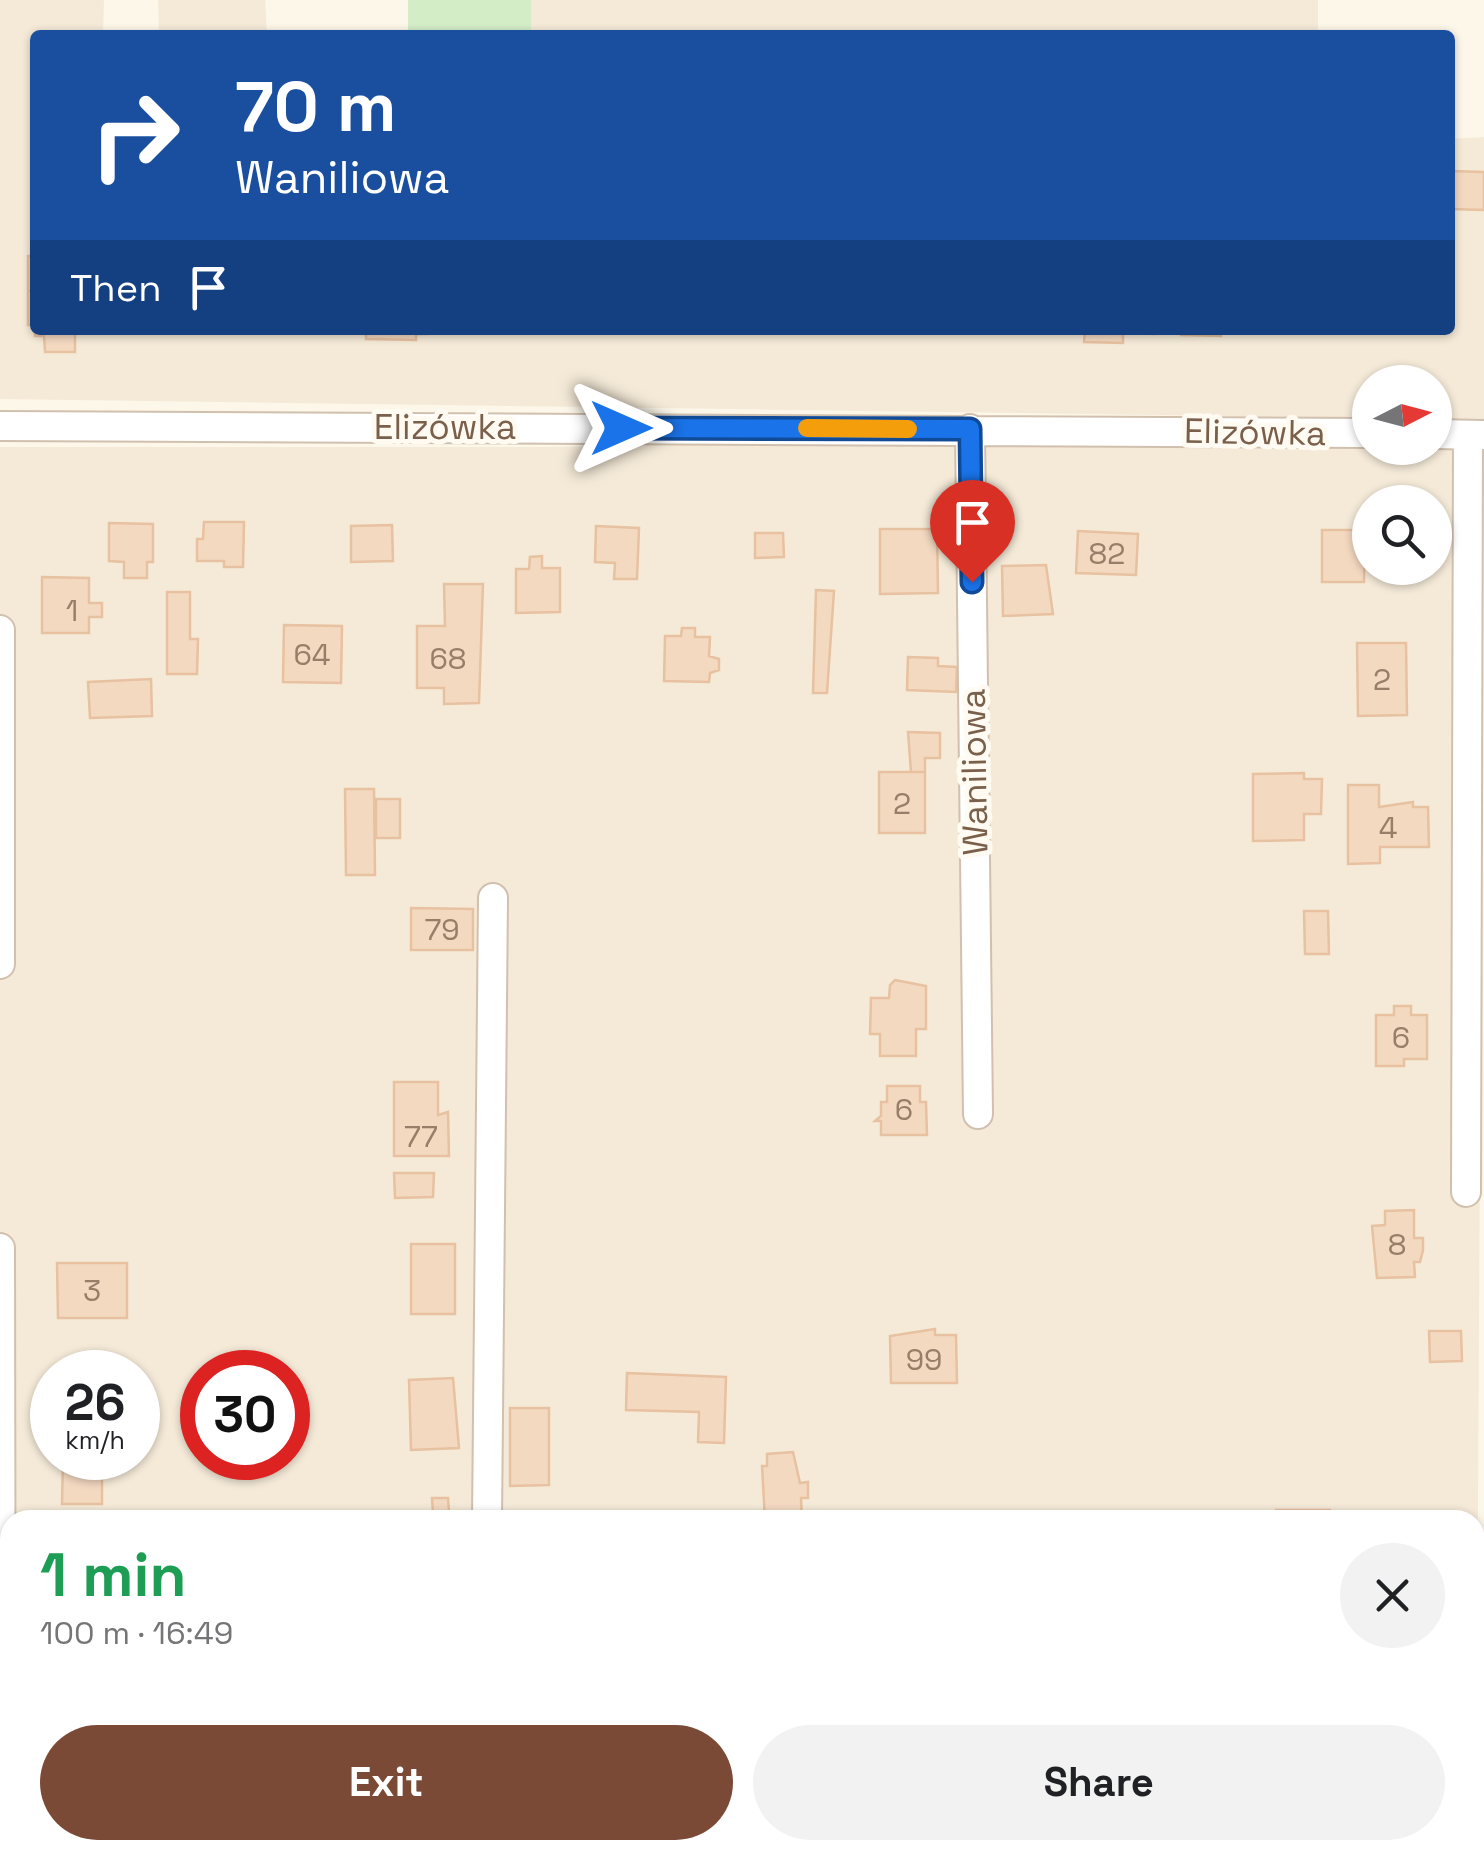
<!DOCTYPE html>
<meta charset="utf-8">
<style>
:root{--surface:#fff;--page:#f2f2f2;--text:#202124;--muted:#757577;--accent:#7b4a36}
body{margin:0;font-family:"Space Grotesk",sans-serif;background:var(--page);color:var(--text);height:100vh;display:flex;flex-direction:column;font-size:38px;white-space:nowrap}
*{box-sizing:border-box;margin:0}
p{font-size:32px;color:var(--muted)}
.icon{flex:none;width:55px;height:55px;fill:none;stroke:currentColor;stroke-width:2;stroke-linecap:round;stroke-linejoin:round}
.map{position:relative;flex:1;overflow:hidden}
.side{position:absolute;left:0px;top:1510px;width:1485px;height:350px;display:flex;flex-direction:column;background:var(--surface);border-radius:30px 30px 0 0;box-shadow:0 2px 8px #0004}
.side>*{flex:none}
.banner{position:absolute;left:30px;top:30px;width:1425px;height:305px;border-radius:10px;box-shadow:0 2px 8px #0004;background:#1a4fa0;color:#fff;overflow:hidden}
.needle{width:65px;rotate:84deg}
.tools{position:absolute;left:1352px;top:365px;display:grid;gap:20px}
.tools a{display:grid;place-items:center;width:100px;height:100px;border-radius:50%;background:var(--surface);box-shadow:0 2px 8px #0004;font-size:50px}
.speed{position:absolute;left:30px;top:1350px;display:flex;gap:20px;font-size:50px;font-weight:700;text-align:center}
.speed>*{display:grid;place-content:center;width:130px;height:130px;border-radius:50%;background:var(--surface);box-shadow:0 2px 8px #0004;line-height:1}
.speed small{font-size:25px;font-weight:400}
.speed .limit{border:15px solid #d22;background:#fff;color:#111}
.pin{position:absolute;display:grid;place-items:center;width:85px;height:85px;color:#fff;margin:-102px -42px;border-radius:50% 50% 50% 0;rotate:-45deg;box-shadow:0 0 10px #0007}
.pin .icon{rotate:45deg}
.me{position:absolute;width:110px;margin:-55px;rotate:90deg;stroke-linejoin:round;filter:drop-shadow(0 0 8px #0008)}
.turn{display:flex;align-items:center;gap:35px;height:210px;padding:0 40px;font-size:45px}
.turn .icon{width:130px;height:130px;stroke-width:2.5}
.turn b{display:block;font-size:70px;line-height:85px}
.then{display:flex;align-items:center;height:95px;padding:0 40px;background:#0003;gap:20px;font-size:38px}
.round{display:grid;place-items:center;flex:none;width:105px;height:105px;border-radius:52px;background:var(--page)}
.head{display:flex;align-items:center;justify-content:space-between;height:170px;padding:0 40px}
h1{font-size:60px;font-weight:600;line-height:75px;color:#1e9e55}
.primary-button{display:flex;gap:20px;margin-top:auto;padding:20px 40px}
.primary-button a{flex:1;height:115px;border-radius:60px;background:var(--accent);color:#fff;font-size:40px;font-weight:600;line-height:115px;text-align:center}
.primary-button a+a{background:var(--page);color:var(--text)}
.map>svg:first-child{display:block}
</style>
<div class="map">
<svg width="1484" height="1860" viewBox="0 0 1484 1860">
<rect width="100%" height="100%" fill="#fdf7ea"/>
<path fill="#f5ead8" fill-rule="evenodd" d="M0,0H104L103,35H35V330H1450V139L1484,137V420L1435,419V382H1370V418L0,399Z
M158,0H265L267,35H159Z
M531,0H1318V35H531Z
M1484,430L1476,1860H594L501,1850H1475V1520H10L0,1796V447H544L1370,432V448H1435ZM1370,502H1435V568H1370ZM52,1372H138V1458H52ZM202,1372H288V1458H202Z"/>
<path fill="#d3edc7" d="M408,0H531V35H408Z"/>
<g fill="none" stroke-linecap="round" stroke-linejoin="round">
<path stroke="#a3cedb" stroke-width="10" d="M214,1850L221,1851"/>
</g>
<path fill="#f4d9c1" stroke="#e7c1a0" stroke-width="2.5" d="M1450,171L1484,172V210L1450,209Z
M28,256H35V291H28Z
M28,291H35V330H75V352H45L44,336H35V325H28Z
M366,330H428L427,334H416V340L366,339Z
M1085,330H1155V334L1123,333V343L1084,342Z
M1181,330H1221V336L1181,335Z
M204,522H244L243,567H224V561H197V539H203Z
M109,523L153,524V562H147V578H124V562L109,561Z
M392,525L393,561L351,562V526Z
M596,526L639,528L637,579H614L615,563L595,562Z
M880,529H937L938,593L880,594Z
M1322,530H1365L1364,582H1322Z
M1078,531L1138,534L1136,575L1076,573Z
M755,533H783L784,557L755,558Z
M542,556V568H560V612L516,613V569H529L530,557Z
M1046,565L1053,614L1003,616L1002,566Z
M42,577L89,578V603H102V617H89V633H42Z
M444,584H483L479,703L444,704V688H417V626H445Z
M816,590L834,591L827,693H813Z
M167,592H190V639H198L197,674H167Z
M284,625L342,626L341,683L283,682Z
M682,628H695V637H710L709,656L719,659V670L710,673L709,682L664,681L665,636H681Z
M1357,643H1406L1407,715L1358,716Z
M908,657L938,658V666L957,667L956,692L907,690Z
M151,679L152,716L90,718L88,682Z
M908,732L940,733V758H925V772H911Z
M879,772H925V833H879Z
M1304,773V779H1322L1321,814H1304V840L1253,841V774Z
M1348,785H1379V807L1413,802V807H1428L1429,847H1380V863L1348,864Z
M345,789H374L375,875H346Z
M376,799H400V838H376Z
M411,908L473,909V950H411Z
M1304,911H1328L1329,954H1305Z
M895,980L926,986V1029H916V1056H880V1034H870L871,998H889L890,985Z
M1394,1006H1411V1015H1427V1059H1404V1066H1376V1015H1394Z
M394,1082H438V1115L448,1112L449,1156H394Z
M887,1086H920V1102H926L927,1135H881V1121H875L881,1116V1102H887Z
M394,1173H434L433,1197L395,1198Z
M1414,1210V1238H1423V1250L1420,1262H1414L1415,1277L1377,1278L1372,1226L1385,1225V1211Z
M411,1244H455V1314H411Z
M57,1263H127V1318H58Z
M935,1329V1335H956L957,1383H891L890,1336Z
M1429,1331H1461L1462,1361L1430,1362Z
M627,1373L726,1377L724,1443L698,1442L699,1412L626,1410Z
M453,1378L459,1448L411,1450L409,1380Z
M510,1408H549V1485L510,1486Z
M793,1452L800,1483L808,1482V1498H801L802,1520H765L762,1466H767V1454Z
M63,1458H102V1504H62Z
M432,1498H448L449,1512L462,1511L463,1520H400L399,1516L433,1513Z
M1276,1510H1330V1520H1276Z"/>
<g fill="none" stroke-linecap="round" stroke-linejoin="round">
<g stroke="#d1c0ae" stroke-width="32">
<path id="street" d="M0,426L1370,433
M970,429L978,1114
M1435,434L1483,435
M0,630V964
M1466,1192L1468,435
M0,1248L1,1857
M487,1520L493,898
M489,1860L490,1850"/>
</g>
<g stroke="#d4c1ac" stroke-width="42">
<path id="secondary" d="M0,1857L26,1860"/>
</g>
<use href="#street" stroke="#fff" stroke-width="28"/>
<use href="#secondary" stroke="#fff" stroke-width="38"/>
</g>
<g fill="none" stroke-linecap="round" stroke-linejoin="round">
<g stroke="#114b97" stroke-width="25">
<path id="route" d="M621,428L970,429L972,582"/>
</g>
<use href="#route" stroke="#1a73e8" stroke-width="18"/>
<path stroke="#f59e0b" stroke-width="18" d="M807,428L908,429"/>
</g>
<g text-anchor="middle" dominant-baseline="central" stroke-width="10" stroke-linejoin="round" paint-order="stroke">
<g font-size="30" fill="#987e68">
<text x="1107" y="553">82</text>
<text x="72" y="610">1</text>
<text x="312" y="654">64</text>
<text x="448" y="658">68</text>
<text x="1382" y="679">2</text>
<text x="902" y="803">2</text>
<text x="1388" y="827">4</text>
<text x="442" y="929">79</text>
<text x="1401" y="1037">6</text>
<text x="904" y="1109">6</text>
<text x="421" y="1136">77</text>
<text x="1397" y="1244">8</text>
<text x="92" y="1290">3</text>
<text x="924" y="1359">99</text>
</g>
<g font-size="35" fill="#7a604b" stroke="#fffbf2">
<text x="445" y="427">Elizówka</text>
<text transform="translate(1255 432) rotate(1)">Elizówka</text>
<text transform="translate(974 772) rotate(-91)">Waniliowa</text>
</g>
</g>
</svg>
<div class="tools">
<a><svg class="needle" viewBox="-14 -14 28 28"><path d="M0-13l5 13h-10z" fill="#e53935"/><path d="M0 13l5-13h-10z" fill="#757577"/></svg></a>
<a><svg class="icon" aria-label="search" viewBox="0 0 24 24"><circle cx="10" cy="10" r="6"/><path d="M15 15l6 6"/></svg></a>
</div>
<div class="speed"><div>26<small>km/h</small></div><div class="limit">30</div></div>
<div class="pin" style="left:972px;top:582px;background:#d93025"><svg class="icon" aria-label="arrive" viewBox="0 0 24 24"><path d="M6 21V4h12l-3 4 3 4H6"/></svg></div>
<svg class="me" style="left:621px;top:428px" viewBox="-20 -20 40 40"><path d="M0-17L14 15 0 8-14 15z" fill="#1a73e8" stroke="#fff" stroke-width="4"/></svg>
<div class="banner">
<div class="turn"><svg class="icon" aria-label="right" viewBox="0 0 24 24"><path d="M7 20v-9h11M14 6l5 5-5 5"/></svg><div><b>70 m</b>Waniliowa</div></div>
<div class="then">Then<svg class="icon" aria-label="arrive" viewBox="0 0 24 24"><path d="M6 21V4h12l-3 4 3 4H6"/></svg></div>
</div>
<section class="side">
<div class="head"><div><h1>1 min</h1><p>100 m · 16:49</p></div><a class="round"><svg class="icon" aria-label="close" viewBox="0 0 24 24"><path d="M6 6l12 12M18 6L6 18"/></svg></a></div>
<div class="primary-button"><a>Exit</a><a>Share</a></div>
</section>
</div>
